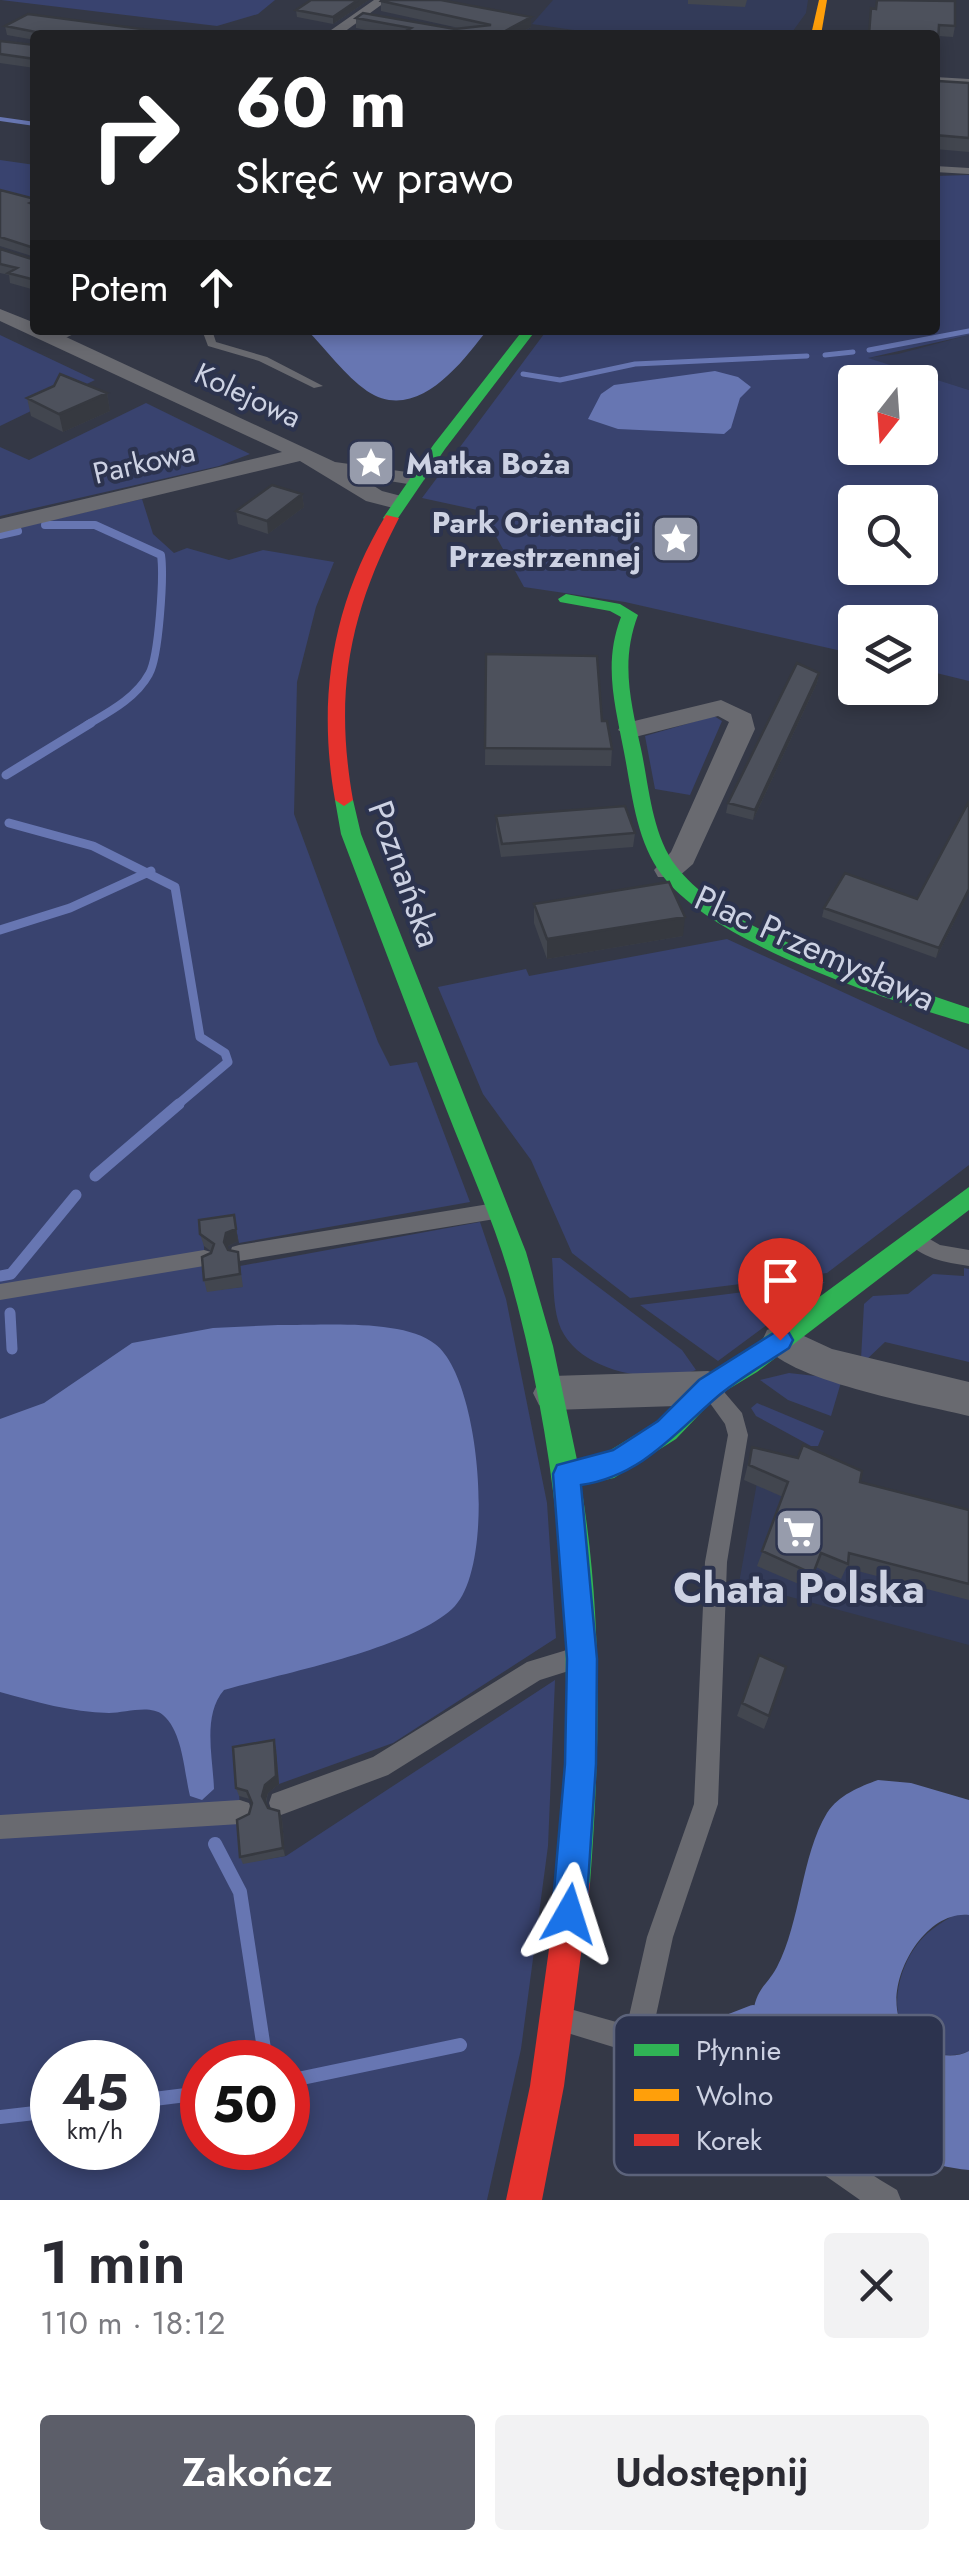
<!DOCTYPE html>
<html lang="pl">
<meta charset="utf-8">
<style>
:root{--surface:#fff;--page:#f2f2f3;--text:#2b2b33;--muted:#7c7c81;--accent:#5c5e69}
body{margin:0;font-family:Jost,sans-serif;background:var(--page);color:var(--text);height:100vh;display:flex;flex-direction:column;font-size:38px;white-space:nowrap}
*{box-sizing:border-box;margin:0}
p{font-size:32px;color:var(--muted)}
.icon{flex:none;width:55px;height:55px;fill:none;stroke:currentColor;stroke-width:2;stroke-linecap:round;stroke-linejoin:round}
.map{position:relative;height:2200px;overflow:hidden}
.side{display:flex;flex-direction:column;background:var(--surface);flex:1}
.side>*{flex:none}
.top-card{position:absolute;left:30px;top:30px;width:910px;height:305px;border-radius:10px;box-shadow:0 5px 15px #0003;background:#202124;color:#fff;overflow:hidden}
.needle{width:65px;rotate:197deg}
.buttons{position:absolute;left:838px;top:365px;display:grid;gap:20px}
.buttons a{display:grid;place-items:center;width:100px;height:100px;border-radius:10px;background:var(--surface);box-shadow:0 5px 15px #0003;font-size:50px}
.speed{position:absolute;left:30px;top:2040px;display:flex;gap:20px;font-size:50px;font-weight:700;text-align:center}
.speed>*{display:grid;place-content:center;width:130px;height:130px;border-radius:50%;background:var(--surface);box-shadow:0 5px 15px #0003;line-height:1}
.speed small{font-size:25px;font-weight:400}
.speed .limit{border:15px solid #d22;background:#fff;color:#111}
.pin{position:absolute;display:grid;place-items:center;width:85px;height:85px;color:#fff;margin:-102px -42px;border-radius:50% 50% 50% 0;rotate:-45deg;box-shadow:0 0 10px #0007}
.pin .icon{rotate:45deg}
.me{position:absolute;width:110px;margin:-55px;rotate:6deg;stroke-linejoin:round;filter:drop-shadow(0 0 8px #0008)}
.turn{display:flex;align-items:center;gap:35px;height:210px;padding:0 40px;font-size:45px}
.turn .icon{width:130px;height:130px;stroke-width:2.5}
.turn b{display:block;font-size:70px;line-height:85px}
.then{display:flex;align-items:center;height:95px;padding:0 40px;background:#0003;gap:20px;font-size:38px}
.round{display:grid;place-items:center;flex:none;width:105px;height:105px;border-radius:10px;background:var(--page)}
.head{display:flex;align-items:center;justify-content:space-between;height:170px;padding:0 40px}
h1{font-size:60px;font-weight:600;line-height:75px}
.cta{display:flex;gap:20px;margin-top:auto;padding:20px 40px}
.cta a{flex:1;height:115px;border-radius:10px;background:var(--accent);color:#fff;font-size:40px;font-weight:600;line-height:115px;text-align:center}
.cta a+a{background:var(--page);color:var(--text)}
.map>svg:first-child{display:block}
</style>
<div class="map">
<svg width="969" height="2200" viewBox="0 0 969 2200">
<rect width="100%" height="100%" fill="#343846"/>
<path fill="#333b59" d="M553,0H808L806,13L790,35H609L532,24Z
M969,335V390L866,358L898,354Z
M763,1449L857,1473L855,1488L969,1517V1645L739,1583Z"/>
<path fill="#39436f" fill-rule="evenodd" d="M1,0H275L258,14L217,26Z
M0,160L35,165V204L0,195Z
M969,175V335L868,358L969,390V681L920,669V622H855V654L625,602L524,587L482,511L422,498L547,330H935V176ZM855,382H920V448H855ZM855,502H920V568H855Z
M0,335L95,380L0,426Z
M146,403L250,454L219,466L0,516V447L29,460Z
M142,499L153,534L174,553L187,548L229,560L263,550L334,562L316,607L297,682L294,814L378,1042L390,1066L417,1062L470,1202L239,1243L236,1228L203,1233L207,1291L242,1287L240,1266L480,1222L506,1299L547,1503L556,1638L393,1743L279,1784L237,1756L243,1863L286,1856L555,1680L548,1846L521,2049L487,2200H0V532ZM52,2062H138V2148H52ZM202,2062H288V2148H202Z
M714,716L722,721L690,795L655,789L645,736Z
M727,939L969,1050V1165L827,1273L630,1298L572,1253L531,1160L483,1094L438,987L526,969L529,976Z
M552,1258H560L682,1350L696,1370C655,1385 582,1373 561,1329C552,1308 554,1280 552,1258Z
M964,1268L969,1269V1362L885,1342L864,1362L861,1359L864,1304L873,1296L908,1294L933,1274L964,1276Z
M825,1282L718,1361L640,1305Z
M789,1373L842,1379L831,1416L788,1400L760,1380Z
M757,1403L824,1431L818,1446H811L756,1416L751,1408Z
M956,1914L969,1915V2051C944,2064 907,2044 899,2017C893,1996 902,1966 914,1949C925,1932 939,1924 956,1914Z"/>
<path fill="#6776b2" d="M307,330H487C462,363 416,424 367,391C345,376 326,349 307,330Z
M715,371L738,377L751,387L740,398L731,428L724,434L618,429L588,419L601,394L614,385Z
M278,1325C319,1326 402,1318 435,1344C481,1378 497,1569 452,1609C408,1649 284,1673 224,1690C202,1715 213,1758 214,1789L202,1800L190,1796C184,1772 183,1732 163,1715C150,1704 125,1713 109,1713C71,1712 36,1702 0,1692V1419L44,1403L132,1343L213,1328Z
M878,1780L911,1783L969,1800V1915C925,1910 886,1978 899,2018C904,2033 919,2043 932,2051C942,2057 958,2057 969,2051V2170C882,2163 798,2084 753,2012C758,1986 766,1987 777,1967C801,1921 801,1856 827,1813C839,1795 859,1787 878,1780Z"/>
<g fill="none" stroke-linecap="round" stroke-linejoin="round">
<path stroke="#6776b2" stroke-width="4" d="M0,119L35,124"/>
<path stroke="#6776b2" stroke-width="5" d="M869,350L969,331
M825,355L853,352
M523,374L560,380L635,364L807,356"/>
<path stroke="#6776b2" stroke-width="8" d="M45,525H95L161,555C164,576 159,657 149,674C136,698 109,712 87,725
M0,535L18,531"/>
<path stroke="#6776b2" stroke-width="9" d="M6,775L91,723
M9,823L93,846L175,887L200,1037L225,1053L228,1062L176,1106
M0,930L70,908L151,871"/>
<path stroke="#6776b2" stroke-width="11" d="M95,1176L179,1104
M0,1276L11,1274L76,1195
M10,1313L12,1349"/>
<path stroke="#6776b2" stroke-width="14" d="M215,1844L240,1892L266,2062
M699,2033L753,2012
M288,2081L460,2045
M138,2101L202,2093
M0,2117L52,2111"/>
<path fill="#696a70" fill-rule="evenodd" d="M935,166L969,168V174L935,172Z
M68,330H82L59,341L50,339Z
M202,330H212L216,342L267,357L323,386L314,388L259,361L208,346Z
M495,1203L502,1206L504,1211L502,1216L495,1219L239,1261L232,1259L230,1253L232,1247L239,1245Z
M914,1230L940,1245L969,1250V1266C945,1262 920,1259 905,1238L907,1233Z
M204,1250L211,1252L214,1258L211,1264L204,1266L0,1300V1284Z
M712,1383L719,1386L742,1413L748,1435L727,1562L718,1804L673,1937L652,2034C742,2072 813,2141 897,2190L901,2200H860L692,2082L636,2054L561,2031L557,2022L561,2013L570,2009L627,2025L647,1937L694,1804L705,1562L728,1435L725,1424L702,1392L705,1386Z
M570,1649L578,1652L581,1660L578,1668L540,1680L388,1775L281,1815L272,1812L269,1803L272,1794L373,1757L527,1662Z
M240,1800L249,1803L252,1812L249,1821L240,1824L0,1839V1815Z"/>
<path fill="#696a70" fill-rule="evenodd" d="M374,0H388L340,35H324Z
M935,77L969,79V87L935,85Z
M0,309L35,323V330H51L335,462L414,473L425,479L414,485L358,476L382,491L405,497L408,502L397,509L366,501L300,461L0,533V519L282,452L0,321Z
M721,700L751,714L755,729L693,864L678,877H658L654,870L671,852L729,722L718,716L631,738L618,730L622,724Z
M780,1325L832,1349L969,1382V1416C925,1405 780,1380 762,1341L767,1330Z
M708,1371L721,1376L727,1388L721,1400L708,1405L552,1410L539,1405L533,1393L539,1381L552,1376Z"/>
<path fill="#30b455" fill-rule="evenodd" d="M523,330H536L445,449L396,521H386L383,518L434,444Z
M566,594L620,604L638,615C620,662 631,702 641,749C649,786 652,835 676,866C730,937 886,979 969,1008V1024C885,999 715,945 662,875C636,841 632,793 624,752C615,704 603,664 621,617L610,611L560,602L558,599Z
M344,794L353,800L361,834L526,1252L553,1346L577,1460L599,1457L658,1421L699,1380L739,1356L969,1187V1210L757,1372L717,1396L676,1439L614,1478L581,1485C603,1617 600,1751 590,1884L585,1895L574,1900L563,1895L558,1884C576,1677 566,1475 509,1274C493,1219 468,1165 447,1111C411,1019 376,926 341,834L335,800Z"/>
<path fill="#ff9f0a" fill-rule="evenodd" d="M819,0H827L821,35H811Z"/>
<path fill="#e5322d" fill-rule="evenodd" d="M386,515L399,518C349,614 334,693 353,800L344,806L335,800C317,699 332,604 386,515Z
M574,1868L585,1873L590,1884L564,2086L542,2200H506L530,2086L558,1884L563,1873Z"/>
</g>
<path fill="#42464f" d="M369,0L333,24L297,17L296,10Z
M688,0H747L745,7L688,4Z
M381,1L531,17V27L516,35H392L356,28V18L459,28L381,11Z
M871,8L955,26L953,37L939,36L935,69V35H868Z
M5,26L187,35H35V40L7,35Z
M0,41L35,45V68L0,63Z
M969,83V152L935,149V93Z
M0,190L35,199V257L0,246Z
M0,249L35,260V290L10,283L9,275L0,273Z
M107,393L110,411L63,432L31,416L27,398Z
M302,494L304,507L268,534L238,524L236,511Z
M486,654L602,721L612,749L611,766L485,765Z
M819,673L817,683L753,820L726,813L728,803Z
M496,816L635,833L633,847L501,857L496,829Z
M969,893L936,958L822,917L824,908Z
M534,904L683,936L547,959L534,923Z
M234,1215L238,1241L228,1246V1249L238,1252L243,1287L207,1292L204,1280L212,1252L204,1246L200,1234Z
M752,1447L860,1482L969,1510V1600L846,1568L841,1579L816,1567L808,1588L757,1566L783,1497L744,1480Z
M759,1655L769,1716L764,1729L737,1716Z
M276,1749L279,1784L268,1793L266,1803L268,1808L279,1811L282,1819L285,1856L243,1864L240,1857L252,1803L250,1799L239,1796L236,1788Z"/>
<path fill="#363940" d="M358,0H369L333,24V17Z
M531,17V27L516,35H498Z
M107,393L110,411L63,432L59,414Z
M302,494L304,507L268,534L267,521Z
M819,673L817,683L753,820L755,810Z
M969,889V893L936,958L939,948Z
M685,917L683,936L547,959V939Z
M234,1215L238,1241L228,1246L226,1254L224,1242Z
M274,1740L276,1749L279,1784L268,1793L265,1804L262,1796Z
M279,1811L282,1819L285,1856L283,1848Z"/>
<path fill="#4d515c" stroke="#363940" stroke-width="2.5" d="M311,0H358L333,17L296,10Z
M382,0H441L531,17L498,35H399L411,28L356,18L363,13L455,29L491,25L381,1Z
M877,0L955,1V26L939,25L937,58H935V35H869L871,8L876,9Z
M28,14L187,35H36V32L5,26Z
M0,41L35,45V59L0,54Z
M938,81L969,83V138L935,135V93Z
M0,190L35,199V201L30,203L35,205V260L34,248L0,237Z
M0,249L35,260V280L8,273L17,268L0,264Z
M60,374L107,393L59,414L27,398L54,386Z
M272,485L302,494L267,521L236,511Z
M486,654L597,656L602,721H607L612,749L485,748Z
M797,663L819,673L755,810L728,803Z
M969,801V889L939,948L824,908L845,873L917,899Z
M625,806L635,833L502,844L496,816Z
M669,882L685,917L547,939L534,904Z
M234,1215L236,1229L226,1233L224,1242L228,1250L238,1252L240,1274L204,1280L202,1257L211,1253L214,1244L200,1234L199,1220Z
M803,1445L862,1471L860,1482L969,1510V1584L849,1553L848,1564L821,1553L813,1574L762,1551L788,1482L749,1465L752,1447L798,1458Z
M759,1655L786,1667L769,1716L742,1703Z
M274,1740L276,1776L265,1785L262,1796L268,1808L279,1811L283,1848L240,1857L237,1820L249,1814L252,1803L247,1791L236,1788L233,1747Z"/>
<path fill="#1a73e8" stroke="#114b97" stroke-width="2.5" d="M780,1329L789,1333L793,1340L789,1348C765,1364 738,1379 717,1397C674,1434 641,1476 581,1485L597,1659L596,1764L586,1914L581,1926L569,1931L557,1926L552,1914L565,1764L567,1659L553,1474L557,1465L613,1450L658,1421L699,1380Z"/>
<defs>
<g id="sight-square" transform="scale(2.5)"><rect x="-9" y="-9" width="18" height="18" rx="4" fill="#979cac" stroke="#2c334e"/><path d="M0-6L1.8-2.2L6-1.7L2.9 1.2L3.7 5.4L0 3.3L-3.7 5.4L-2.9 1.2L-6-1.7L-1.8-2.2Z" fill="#fff"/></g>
<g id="supermarket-square" transform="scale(2.5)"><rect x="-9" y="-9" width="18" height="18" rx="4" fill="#979cac" stroke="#2c334e"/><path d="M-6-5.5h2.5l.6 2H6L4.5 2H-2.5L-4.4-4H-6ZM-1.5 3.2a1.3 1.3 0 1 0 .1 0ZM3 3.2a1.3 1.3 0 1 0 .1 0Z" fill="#fff"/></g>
</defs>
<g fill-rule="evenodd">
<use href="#sight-square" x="371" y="463"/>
<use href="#sight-square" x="676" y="539"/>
<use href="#supermarket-square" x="799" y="1532"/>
</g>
<g text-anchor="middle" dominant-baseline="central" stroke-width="8" stroke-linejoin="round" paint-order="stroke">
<g font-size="30" fill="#cdd2e3" stroke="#2c334e">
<text transform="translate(248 395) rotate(25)">Kolejowa</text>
<text transform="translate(144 462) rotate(-13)">Parkowa</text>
</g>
<g font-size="30" font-weight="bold" fill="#cdd2e3" stroke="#2c334e" text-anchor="start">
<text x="406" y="463">Matka Boża</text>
<text x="641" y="522" text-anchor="end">Park Orientacji<tspan x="641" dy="34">Przestrzennej</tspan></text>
</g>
<g font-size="35" fill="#cdd2e3" stroke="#2c334e">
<text transform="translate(405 874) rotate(70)">Poznańska</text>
<text transform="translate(815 948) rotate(24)">Plac Przemysława</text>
</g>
<g font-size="42" font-weight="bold" fill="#cdd2e3" stroke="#2c334e">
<text x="799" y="1588">Chata Polska</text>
</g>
</g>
<rect x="614" y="2015" width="330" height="160" rx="15" fill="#2c334e" stroke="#5c637b" stroke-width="2.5"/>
<rect x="634" y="2044" width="45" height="12" fill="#30b455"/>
<rect x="634" y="2089" width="45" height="12" fill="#ff9f0a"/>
<rect x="634" y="2134" width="45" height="12" fill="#e5322d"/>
<g font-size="28" fill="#cdd2e3">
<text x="696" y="2060">Płynnie</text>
<text x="696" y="2105">Wolno</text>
<text x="696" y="2150">Korek</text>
</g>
</svg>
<div class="buttons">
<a><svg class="needle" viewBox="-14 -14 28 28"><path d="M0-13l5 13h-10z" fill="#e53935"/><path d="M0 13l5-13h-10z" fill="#7c7c81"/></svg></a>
<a><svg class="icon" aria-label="search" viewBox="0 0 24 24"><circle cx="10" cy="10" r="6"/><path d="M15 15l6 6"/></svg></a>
<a><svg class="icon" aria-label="layers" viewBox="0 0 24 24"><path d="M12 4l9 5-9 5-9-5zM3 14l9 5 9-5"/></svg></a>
</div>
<div class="speed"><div>45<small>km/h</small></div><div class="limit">50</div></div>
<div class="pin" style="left:780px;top:1340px;background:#d93025"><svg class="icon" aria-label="arrive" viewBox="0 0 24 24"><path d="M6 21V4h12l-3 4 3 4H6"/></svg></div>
<svg class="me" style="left:569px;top:1914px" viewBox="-20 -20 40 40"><path d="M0-17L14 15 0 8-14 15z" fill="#1a73e8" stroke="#fff" stroke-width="4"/></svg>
<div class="top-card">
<div class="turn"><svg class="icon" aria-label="right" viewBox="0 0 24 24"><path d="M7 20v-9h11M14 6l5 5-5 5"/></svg><div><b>60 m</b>Skręć w prawo</div></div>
<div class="then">Potem<svg class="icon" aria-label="ahead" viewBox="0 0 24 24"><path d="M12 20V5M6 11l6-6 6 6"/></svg></div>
</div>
</div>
<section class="side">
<div class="head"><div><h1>1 min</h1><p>110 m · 18:12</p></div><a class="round"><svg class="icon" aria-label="close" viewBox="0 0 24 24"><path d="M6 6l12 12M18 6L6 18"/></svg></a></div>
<div class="cta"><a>Zakończ</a><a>Udostępnij</a></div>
</section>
